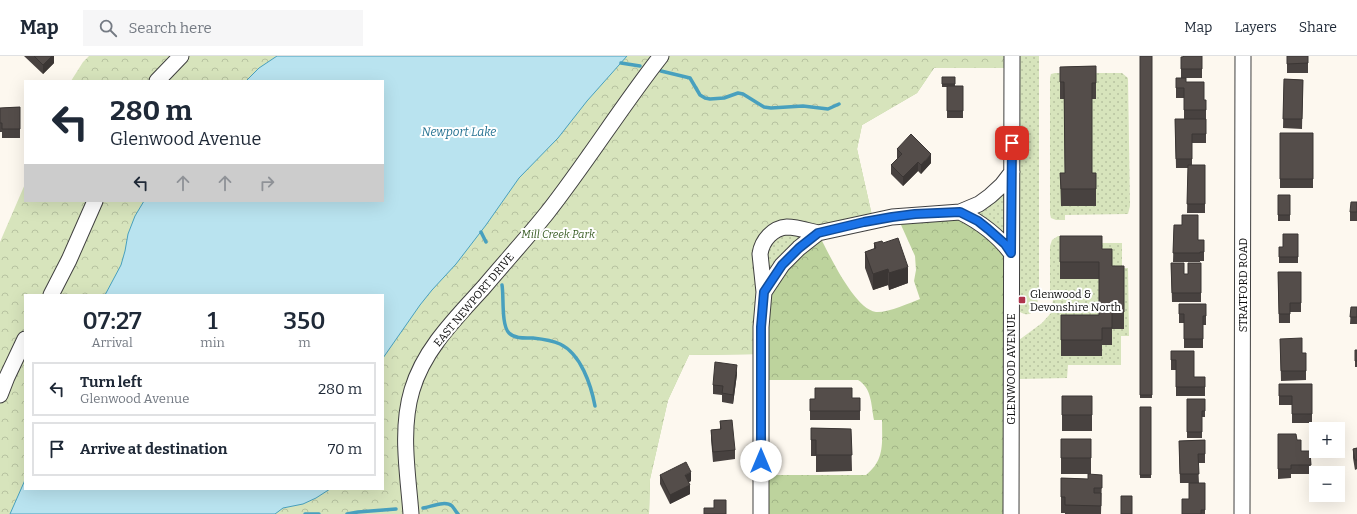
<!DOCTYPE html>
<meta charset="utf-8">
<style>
:root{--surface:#fff;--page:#f6f6f7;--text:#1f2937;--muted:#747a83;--line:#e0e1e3}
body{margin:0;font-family:Bitter,serif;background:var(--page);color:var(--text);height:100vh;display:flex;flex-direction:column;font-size:15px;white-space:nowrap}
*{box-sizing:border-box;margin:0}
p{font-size:13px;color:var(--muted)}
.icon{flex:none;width:22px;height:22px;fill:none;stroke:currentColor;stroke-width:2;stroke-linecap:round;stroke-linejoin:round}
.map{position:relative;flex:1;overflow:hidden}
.details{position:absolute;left:24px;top:238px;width:360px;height:196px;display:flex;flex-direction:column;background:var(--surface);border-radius:0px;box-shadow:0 4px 16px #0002}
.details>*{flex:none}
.top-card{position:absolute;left:24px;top:24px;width:360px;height:122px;border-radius:0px;box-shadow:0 4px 16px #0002;background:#fff;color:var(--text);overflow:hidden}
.tools{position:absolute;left:1309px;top:366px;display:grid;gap:8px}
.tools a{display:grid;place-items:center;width:36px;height:36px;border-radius:0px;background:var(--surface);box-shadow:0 4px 16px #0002;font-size:20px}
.pin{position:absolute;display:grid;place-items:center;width:34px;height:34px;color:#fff;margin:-17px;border-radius:8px;box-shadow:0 2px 6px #0006}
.me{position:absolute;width:44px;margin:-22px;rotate:0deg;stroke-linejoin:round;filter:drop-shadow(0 0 3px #0008)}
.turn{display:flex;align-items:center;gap:14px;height:84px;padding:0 20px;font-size:18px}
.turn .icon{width:52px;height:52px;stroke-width:2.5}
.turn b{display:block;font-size:28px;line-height:34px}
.lanes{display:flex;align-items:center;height:38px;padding:0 20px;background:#0003;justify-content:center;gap:20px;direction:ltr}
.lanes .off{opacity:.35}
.eta{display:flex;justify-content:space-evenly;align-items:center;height:68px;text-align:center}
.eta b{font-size:24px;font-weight:600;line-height:28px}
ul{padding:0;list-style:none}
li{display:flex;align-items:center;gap:12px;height:54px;margin:0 8px 6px;padding:0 12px;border:2px solid var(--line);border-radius:0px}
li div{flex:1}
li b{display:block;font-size:15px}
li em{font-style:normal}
header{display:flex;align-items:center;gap:24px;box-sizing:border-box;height:56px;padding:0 20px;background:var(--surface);border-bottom:1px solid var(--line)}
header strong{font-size:19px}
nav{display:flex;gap:22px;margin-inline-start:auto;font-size:14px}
.search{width:280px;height:36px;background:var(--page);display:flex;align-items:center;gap:10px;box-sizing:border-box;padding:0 14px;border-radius:0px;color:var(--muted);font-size:15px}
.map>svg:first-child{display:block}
</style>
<header>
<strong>Map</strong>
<div class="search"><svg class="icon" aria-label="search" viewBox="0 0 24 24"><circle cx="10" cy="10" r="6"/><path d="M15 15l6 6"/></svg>Search here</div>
<nav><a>Map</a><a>Layers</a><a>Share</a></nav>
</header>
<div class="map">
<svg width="1357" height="458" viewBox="0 0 1357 458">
<defs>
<pattern id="grass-dots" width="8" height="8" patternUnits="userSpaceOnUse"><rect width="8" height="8" fill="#d7e4bc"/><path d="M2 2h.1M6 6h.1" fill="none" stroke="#b7c2a0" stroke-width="1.8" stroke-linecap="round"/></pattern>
<pattern id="forest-crowns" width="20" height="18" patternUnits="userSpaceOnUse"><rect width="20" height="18" fill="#bdd39d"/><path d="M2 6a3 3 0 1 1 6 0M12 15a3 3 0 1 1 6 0" fill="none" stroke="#a1b486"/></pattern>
<pattern id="park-crowns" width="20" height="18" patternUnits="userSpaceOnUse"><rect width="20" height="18" fill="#d7e4bc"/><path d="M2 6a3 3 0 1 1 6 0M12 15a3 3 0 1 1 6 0" fill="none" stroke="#b7c2a0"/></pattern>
</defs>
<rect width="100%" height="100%" fill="#fdf8ef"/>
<path fill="url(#grass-dots)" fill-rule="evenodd" d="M1020,0H1039V230C1039,241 1037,266 1020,256Z
M1055,17H1122L1128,22L1130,150L1128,158L1065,159V164H1056L1051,162L1050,158V22L1051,18ZM1064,43H1096H1092V134L1065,133Z
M1012,116L1011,197L960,156Z
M771,177H818L764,236L761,192Z
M1058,180H1065V187H1122V212H1128L1129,280H1121V309H1068L1067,322L1019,323V284L1042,267L1051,257L1054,237H1050V190L1052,184ZM1112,209V226L1124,272L1112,273V289H1102V300H1061L1099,276V223Z"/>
<path fill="url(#forest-crowns)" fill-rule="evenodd" d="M627,0L1012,12H934L917,37L862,69L857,93L873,164L818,177C828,196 854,253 876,256C888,257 909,247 920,243L914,225L916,214L915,200L897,160L960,156L1005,188L1011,458H761V419H866C885,404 882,387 882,364H874C871,349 872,332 858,324H761V298L689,299L668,344L650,423L649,458H275L383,433ZM788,171L818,177L764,235L760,198Z"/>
<path fill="url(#park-crowns)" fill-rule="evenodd" d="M89,0H1012V12H934L917,37L862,69L857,93L873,164L818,177L788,171L765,184L761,298L689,299L668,344L650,423L649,458H0V186L25,128V145H383V25H71L83,6ZM25,239H383V433H25Z"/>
<path fill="#b9e3ef" stroke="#48a0be" d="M277,0H627L587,45L558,82L519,122L486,169L456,208L432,234L420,249L383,302V239H105L121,209L125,195L128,178L135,160L144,145H383V25H246L259,12Z
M25,424V433H330L316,442L303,448L283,452L275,458H10Z"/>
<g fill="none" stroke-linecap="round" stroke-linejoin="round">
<path stroke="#48a0be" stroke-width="3.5" d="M621,7L640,10
M661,15L690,22L700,39L705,42L710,43L724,42L738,37L743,38L764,51L771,52L803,50L828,53L839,48
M481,176L486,186
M502,229C504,240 501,269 509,277C515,283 525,282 532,282C541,283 551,284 560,288C581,298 591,329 595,350
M423,452C431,451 445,444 452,450C454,452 456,456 458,458
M305,458H319
M347,458L358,456L396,453"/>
<g stroke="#404040" stroke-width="17">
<path id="minor" d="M157,25L181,0
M960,156C980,166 997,178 1011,197
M764,236L760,198C762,184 773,172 787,171C797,171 809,175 818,177
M51,239L69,204L95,145
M0,339L7,321L25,283
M411,458C408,418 400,374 412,334C424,293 456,262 484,231C505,206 527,182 547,157C587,106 621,51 661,0
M761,458V271L764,236L782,209L799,192L818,177L892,161L960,156L979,148L990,140L1002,129L1012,116
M1011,458L1012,0
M1242,458L1243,0"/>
</g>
<use href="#minor" stroke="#fff" stroke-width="15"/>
</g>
<path fill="#484240" d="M24,0H54V7L43,18Z
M1140,0H1152V342H1140Z
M1202,0V22H1186V26L1204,44H1206V87H1192V109H1205V157H1187L1188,112H1176L1175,63H1184V42H1176V22H1181V1Z
M1287,0H1308V17H1287Z
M1096,10V43H1092V117H1096V150H1061L1060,117H1065L1064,43H1060V11Z
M942,21H955V30H963V62H947V31H942Z
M1284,23L1303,24L1302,73L1283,72Z
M20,51V82H2V76H0V52Z
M1280,77H1313V132H1280Z
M897,93L931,107L921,118L918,115L903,130L891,118V109L898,103L897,102Z
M1278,139H1290V165H1278Z
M1357,146V165H1350V156Z
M1174,169L1198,184H1204V205H1200V206H1173Z
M1298,178V207H1279V191H1283Z
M1060,180L1102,193L1112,210H1124V273H1112V289H1102V300H1061V259H1099V223H1060Z
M874,187H883L908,227L889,234L888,229L873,234L865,212V196L874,193Z
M1171,207L1184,218H1188L1201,207V246H1172Z
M1278,216H1301V256H1290V267H1279Z
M1179,248H1206V269H1203V292H1184V267H1179Z
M1351,251H1357V268H1350Z
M1280,283L1302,297H1306V324L1281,325Z
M1355,294H1357V311H1355Z
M1171,295L1194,321H1205V340H1176V314H1171Z
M737,318L733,348L722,346V339L713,338V329Z
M1279,328H1312V367H1292V349H1279Z
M1062,340H1092V375H1062Z
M860,342V364H810V343Z
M1187,343H1205V361H1202V382H1187Z
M1140,351H1151V422H1140Z
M720,365L735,394V403L713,406L711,383V374L720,373Z
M811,372L851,373L852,415L816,416V400H811Z
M1278,378L1297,384L1301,395H1310L1311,418H1291V422L1278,423Z
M1061,383H1091V418H1061Z
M1205,384V407H1198L1199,427H1205V458H1182L1189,443V427H1180L1179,385Z
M1357,392V413L1355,414L1353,402V393Z
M660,419L691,425L689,426L690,438L670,448L660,428Z
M1102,419L1101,458H1065V457H1061V422L1088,423Z"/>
<path fill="#3b3634" d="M52,0H54V7L43,18V9Z
M931,98V107L921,118V109Z
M918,106V115L903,130V121Z
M908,211V227L889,234V217Z
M888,213V229L873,234V218Z
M737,309V318L733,348V339Z
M691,416V425L685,428V419Z
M690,429V438L670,448V439Z"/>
<path fill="#544d4a" stroke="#3b3634" d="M34,0H52L43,9Z
M1140,0H1152V339H1140Z
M1183,0H1202V13H1181V1H1183Z
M1287,0H1308V7L1287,8Z
M1096,10V27H1092V117H1096V133H1061L1060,117H1065L1064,26H1060V11Z
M942,21H955V28H942Z
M1176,22H1186V26H1204V44H1206V54H1184V32H1176Z
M1284,23L1303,24L1302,63H1283Z
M947,30H963V55H947Z
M20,51V73H2V67H0V52Z
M1175,63H1206V78H1192V103H1176Z
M1280,77H1313V123H1280Z
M911,78L931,98L921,109L918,106L903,121L891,109L902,98L897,93Z
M1188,109H1205V148H1187Z
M1278,139H1290V159H1278Z
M1351,146H1357V156H1350Z
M1182,159H1198V184H1204V196H1200V197H1173L1174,169H1182Z
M1283,178H1298V201H1279V191H1283Z
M1060,180H1102V193H1112V210H1124V256H1112V272H1102V284H1061V259H1099V206H1060Z
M898,182L908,211L889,217L888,213L873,218L865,196L876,192L874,187L882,185L883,187Z
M1171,207H1184V218H1188V207H1201V237H1172Z
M1278,216H1301V247H1290V258H1279Z
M1179,248H1206V260H1203V283H1184V258H1179Z
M1351,251H1357V261H1350Z
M1302,282V297H1306V315H1281L1280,283Z
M1355,294H1357V305H1355Z
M1171,295H1194V321H1205V331H1176V304H1171Z
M715,306L737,309L733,339L722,337L723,330L713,329Z
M1279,328H1312V358H1292V340H1279Z
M815,332H852V342H860V355H810V343H815Z
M1062,340H1092V359H1062Z
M1187,343H1205V355H1202V376H1187Z
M1140,351H1151V419H1140Z
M732,364L735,394L713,396L711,374L721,373L720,365Z
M811,372L851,373L852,399H816V384H811Z
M1278,378H1296L1297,384H1301V395H1310L1311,409H1291V413H1278Z
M1061,383H1091V402H1061Z
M1205,384V398H1198L1199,418H1180L1179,385Z
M1357,392V404H1355L1353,393Z
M686,406L691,416L685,419L690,429L670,439L660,419Z
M1088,418L1102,419V432H1094V437H1101V450L1065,449V441H1061V422L1088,423Z
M1189,427H1205V454H1201V458H1182V443H1189Z
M1121,440H1132V458H1121Z
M714,444H726V458H704V452H714Z"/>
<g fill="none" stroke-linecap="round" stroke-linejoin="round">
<g stroke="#114b97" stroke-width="10">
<path id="route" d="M761,405V271L764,236L782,209L799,192L818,177L864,166L892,161L915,158L960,156L978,165L988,173L1005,188L1011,197L1012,87"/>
</g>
<use href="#route" stroke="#1a73e8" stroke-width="7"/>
</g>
<rect fill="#ae344c" stroke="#fff" stroke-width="1.5" x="1018" y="240" width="8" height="8" rx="2"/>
<g text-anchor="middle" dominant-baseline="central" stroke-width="4" stroke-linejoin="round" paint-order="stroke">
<g font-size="11" font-style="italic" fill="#395d24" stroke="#fff">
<text x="558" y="178">Mill Creek Park</text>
</g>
<g font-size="11" fill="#0d0d0d" stroke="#fff">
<text transform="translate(1243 229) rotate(-90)">STRATFORD ROAD</text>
<text transform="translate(474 244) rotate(-50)">EAST NEWPORT DRIVE</text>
<text transform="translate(1011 313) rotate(-90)">GLENWOOD AVENUE</text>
</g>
<g font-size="11" fill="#0d0d0d" stroke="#fff" text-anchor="start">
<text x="1030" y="238">Glenwood &amp;<tspan x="1030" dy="13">Devonshire North</tspan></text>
</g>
<g font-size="12" font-style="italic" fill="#247191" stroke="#fff">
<text x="459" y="76">Newport Lake</text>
</g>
</g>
</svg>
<div class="tools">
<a>+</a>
<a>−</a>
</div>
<div class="pin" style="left:1012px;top:87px;background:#d93025"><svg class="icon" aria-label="arrive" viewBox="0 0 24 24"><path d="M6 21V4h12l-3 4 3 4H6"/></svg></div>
<svg class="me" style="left:761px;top:405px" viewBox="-20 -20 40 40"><circle r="19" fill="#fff"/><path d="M0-13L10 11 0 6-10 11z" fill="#1a73e8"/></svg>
<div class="top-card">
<div class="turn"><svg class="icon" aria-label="left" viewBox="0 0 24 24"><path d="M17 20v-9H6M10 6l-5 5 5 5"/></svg><div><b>280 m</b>Glenwood Avenue</div></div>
<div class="lanes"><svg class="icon" aria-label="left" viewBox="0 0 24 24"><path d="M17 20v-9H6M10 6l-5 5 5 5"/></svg><svg class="icon off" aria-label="ahead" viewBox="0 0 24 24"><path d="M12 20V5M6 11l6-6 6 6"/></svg><svg class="icon off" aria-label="ahead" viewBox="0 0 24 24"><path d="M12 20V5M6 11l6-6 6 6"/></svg><svg class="icon off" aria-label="right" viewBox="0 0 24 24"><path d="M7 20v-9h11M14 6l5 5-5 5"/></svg></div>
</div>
<section class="details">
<div class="eta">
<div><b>07:27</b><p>Arrival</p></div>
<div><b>1</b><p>min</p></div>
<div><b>350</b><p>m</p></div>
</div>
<ul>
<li><svg class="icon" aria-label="left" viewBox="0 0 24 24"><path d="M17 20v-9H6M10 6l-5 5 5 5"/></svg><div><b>Turn left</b><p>Glenwood Avenue</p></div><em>280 m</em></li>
<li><svg class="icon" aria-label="arrive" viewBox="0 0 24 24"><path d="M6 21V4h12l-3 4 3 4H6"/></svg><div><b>Arrive at destination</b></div><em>70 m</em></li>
</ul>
</section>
</div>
